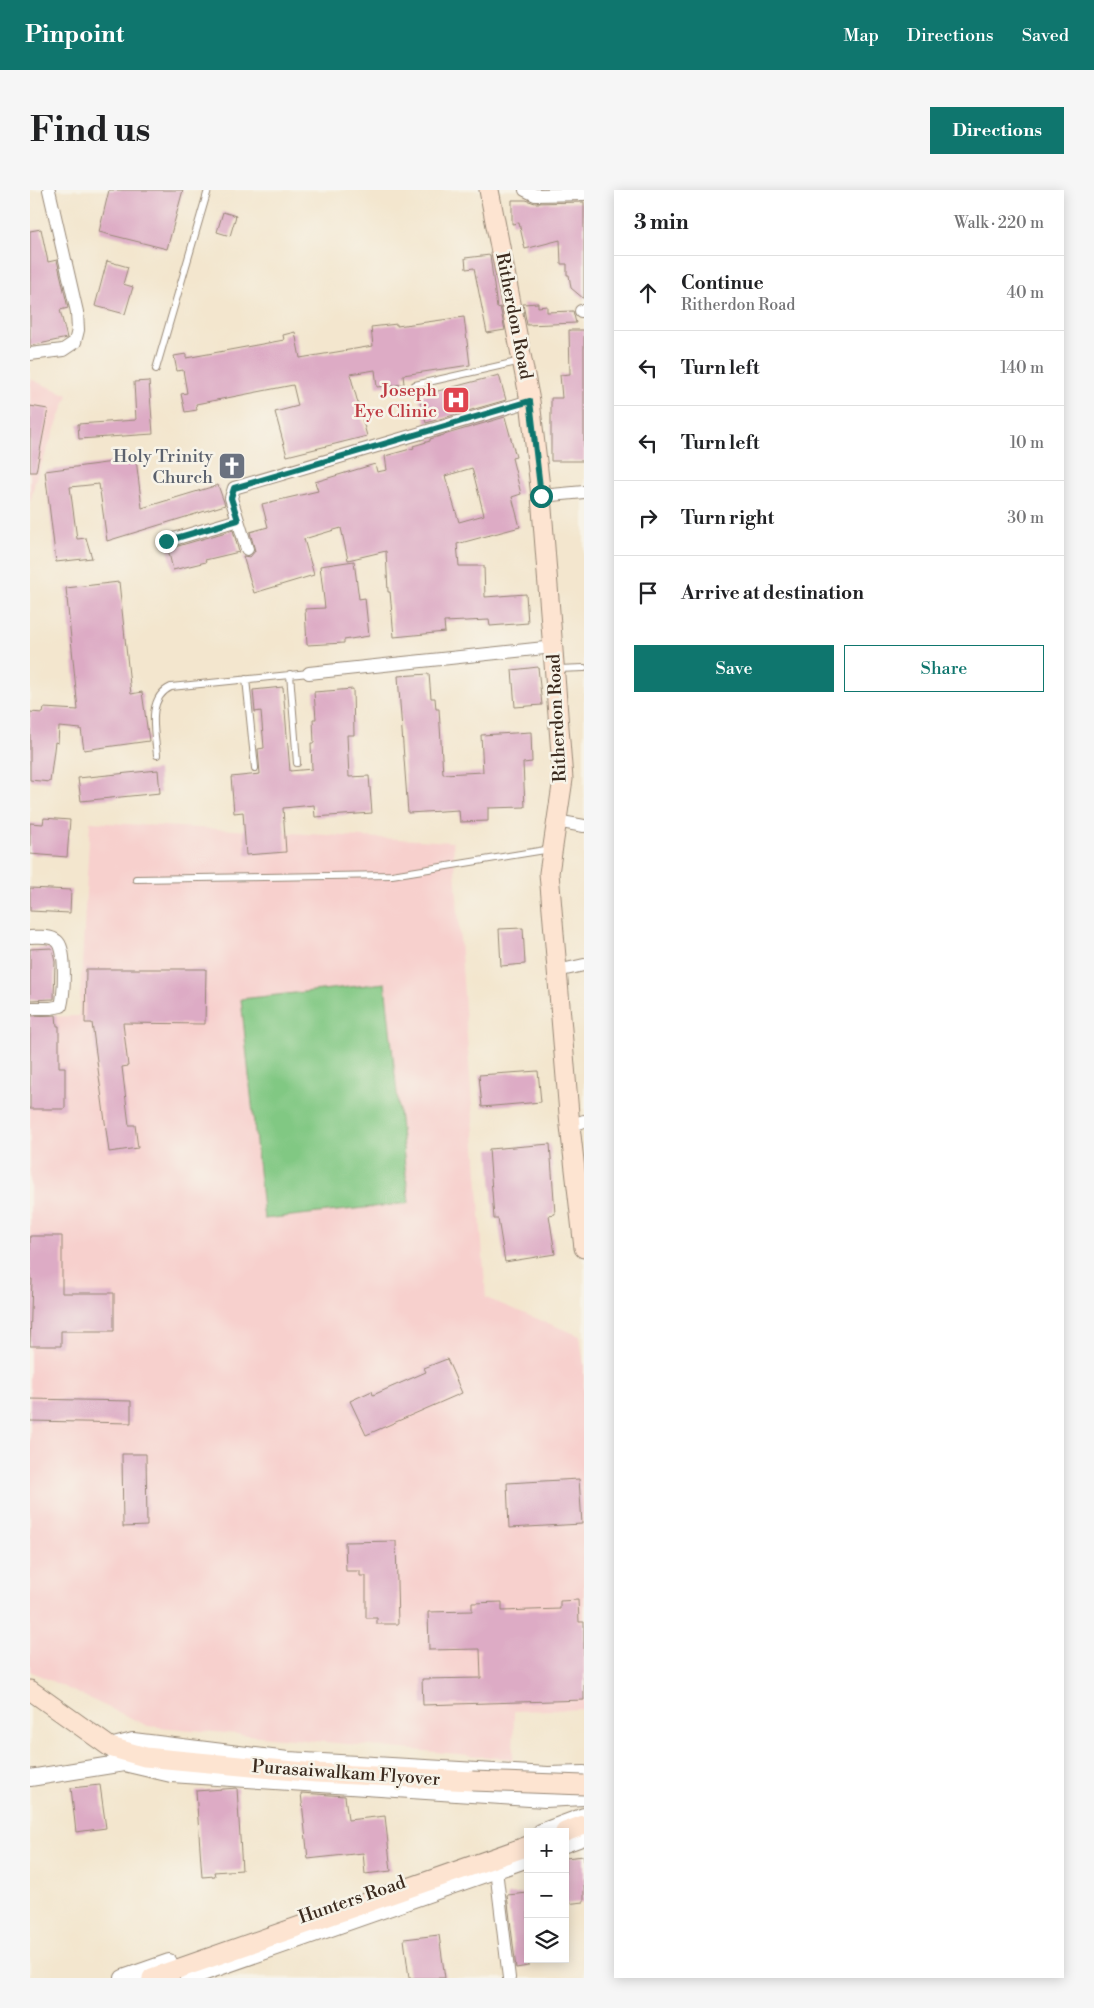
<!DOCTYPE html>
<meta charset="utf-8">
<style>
body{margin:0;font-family:"Libre Bodoni",serif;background:#f6f6f6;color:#202124}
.controls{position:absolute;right:15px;bottom:15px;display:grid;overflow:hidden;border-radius:0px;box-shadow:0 2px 12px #0003}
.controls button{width:45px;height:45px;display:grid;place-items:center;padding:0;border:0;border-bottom:1px solid #e0e0e0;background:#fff;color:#202124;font:25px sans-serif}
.stop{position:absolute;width:15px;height:15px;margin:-11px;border:4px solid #0f766e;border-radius:50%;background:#fff}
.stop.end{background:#0f766e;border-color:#fff;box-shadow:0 1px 5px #0008}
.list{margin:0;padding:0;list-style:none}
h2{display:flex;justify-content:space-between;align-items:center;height:65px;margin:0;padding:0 20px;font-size:21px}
h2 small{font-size:16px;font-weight:400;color:#757577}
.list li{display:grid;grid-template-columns:32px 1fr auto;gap:15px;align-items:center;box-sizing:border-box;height:75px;padding:0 20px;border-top:1px solid #e0e0e0}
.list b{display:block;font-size:19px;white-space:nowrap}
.list p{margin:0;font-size:16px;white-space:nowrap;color:#757577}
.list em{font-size:16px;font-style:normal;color:#757577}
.actions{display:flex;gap:10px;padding:15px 20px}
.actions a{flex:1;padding:11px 0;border:1px solid #0f766e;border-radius:0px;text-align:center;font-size:18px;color:#0f766e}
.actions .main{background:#0f766e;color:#fff}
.icon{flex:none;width:28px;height:28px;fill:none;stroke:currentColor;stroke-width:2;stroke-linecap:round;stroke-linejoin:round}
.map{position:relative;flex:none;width:554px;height:1788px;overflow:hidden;border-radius:0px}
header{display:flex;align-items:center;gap:30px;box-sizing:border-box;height:70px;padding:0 25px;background:#0f766e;color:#fff}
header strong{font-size:24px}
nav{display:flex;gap:28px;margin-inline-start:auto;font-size:18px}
.intro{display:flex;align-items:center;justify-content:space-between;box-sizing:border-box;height:120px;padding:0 30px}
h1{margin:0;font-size:35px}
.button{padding:12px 22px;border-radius:0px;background:#0f766e;color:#fff;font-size:18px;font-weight:700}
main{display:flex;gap:30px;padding:0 30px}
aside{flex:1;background:#fff;border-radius:0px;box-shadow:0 2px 12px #0003}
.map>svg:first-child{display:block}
.built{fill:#f7d0cd}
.green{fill:#81c883;stroke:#5e7950}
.building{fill:#ddabc5;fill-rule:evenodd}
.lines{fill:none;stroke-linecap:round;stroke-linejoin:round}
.service-casing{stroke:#978876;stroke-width:8}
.minor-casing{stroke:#978876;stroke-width:14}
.tertiary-casing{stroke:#978876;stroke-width:18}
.secondary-casing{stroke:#978876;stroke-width:21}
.service{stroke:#fff;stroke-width:6}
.minor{stroke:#fff;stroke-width:12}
.tertiary{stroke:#fff;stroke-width:16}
.secondary{stroke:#fde4d1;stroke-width:19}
.secondary-bridge-casing{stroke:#978876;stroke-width:21;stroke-linecap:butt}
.secondary-bridge{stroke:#fde4d1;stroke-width:19}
.route{stroke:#0f766e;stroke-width:6}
.labels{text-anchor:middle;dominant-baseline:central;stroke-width:5;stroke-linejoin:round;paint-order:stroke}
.street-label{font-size:18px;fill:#3b2a1e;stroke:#f7f3e8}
.health-label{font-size:18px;fill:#be3a42;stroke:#f7f3e8;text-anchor:end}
.worship-label{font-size:18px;fill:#5b616d;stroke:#f7f3e8;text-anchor:end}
</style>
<header>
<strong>Pinpoint</strong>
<nav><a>Map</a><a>Directions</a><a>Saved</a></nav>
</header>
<div class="intro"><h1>Find us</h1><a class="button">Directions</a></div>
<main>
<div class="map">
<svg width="554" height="1788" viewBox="0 0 554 1788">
<rect width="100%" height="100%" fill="#f7f3e8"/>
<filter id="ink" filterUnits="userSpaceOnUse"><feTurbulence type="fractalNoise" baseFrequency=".02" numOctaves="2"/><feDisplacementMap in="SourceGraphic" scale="10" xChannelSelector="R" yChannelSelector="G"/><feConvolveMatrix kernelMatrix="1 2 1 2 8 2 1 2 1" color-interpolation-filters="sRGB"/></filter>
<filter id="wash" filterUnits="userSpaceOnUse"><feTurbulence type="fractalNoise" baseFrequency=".0096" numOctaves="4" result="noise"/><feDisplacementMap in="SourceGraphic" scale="20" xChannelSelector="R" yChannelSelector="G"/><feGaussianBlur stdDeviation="1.12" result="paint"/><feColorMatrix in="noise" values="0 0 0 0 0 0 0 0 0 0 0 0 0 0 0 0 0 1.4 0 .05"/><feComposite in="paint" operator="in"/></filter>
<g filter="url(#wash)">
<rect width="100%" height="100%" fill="#f3e6ce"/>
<path class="built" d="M0 189 38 205 5 291 0 314Z
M60 632 423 652 456 1108 550 1146 554 1176V1519L484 1521 483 1569 118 1536 0 1481V827L49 826Z"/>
<path class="green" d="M355 793 379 1013 234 1029 211 809Z"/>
<g id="blocks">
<path class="building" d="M79 0H153L137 59 69 42Z
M482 10H496L505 13 554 12V109L541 98 539 85H537V74H531L530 50 495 59 489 33 482 34Z
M193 22 206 26 200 46 187 42Z
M11 39 18 72 27 70 38 118 30 120 37 148 0 156V41Z
M460 65 467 118 470 117 475 140 457 143 444 78 436 79 435 68Z
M77 71 98 77 93 94 103 97 95 124 65 116Z
M508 113V117L517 116V122L543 121 546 133 497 135 493 114Z
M434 127 440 175 373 185 374 194 347 197 345 180 320 184 337 246 257 266 245 222 268 216 263 195 166 214 167 220 155 222 151 204 157 203 153 180 147 181 144 166 156 164V168L254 150 253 145 265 142 270 168 343 156 341 137 367 134V136Z
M539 140H554V271H521V208H532L530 185 540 184Z
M469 185 476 210 396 233 389 206Z
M119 191 123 244 49 249 48 234 106 230 104 192Z
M0 216 18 219 6 282H0Z
M475 227 486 267 482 268 491 304 482 307 490 337 427 354 429 376H454L455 407 496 404 498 433 460 436 459 430 414 432 415 442 364 447 360 402H358L356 361 318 370 311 338 274 349 284 385 224 403 213 366 220 367 225 361 220 342 238 337 232 314 288 301 285 292 345 274 347 282 357 280 355 266 384 258 383 256 400 251V249ZM442 278 454 325 429 332 415 286Z
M106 269 112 318 188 295 195 315 77 351 69 294 40 297 47 349 56 348 62 368 26 372 15 281Z
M203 340 209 362 175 370 176 372 143 380 138 359Z
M324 371 329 409 335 408 339 446 314 450V453L277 455 275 419 295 418 290 376Z
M89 392 101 504 112 502 119 551 54 560 51 539 29 537 28 553 25 552 20 592 0 590V522L13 523 14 518 48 520 36 398Z
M508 477 512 515 485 517 482 480Z
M399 484 401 508H405L406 519H409L413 584 453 582 451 545 501 542 502 572 493 573 495 617 458 618V631L430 632 429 620 378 623 368 486Z
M253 497 260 581 282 579 281 553H284L283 529H286L284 502 323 499 324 545H317L319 587 339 586 342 623 285 627 284 615 253 618 256 662 216 665 213 622 204 623 201 587 230 584 228 559 234 558 231 521 225 522 223 500Z
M128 580 130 603 51 611 48 588Z
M14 628 40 630 37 667 0 664V633L13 634Z
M0 698 41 700 40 723 0 721Z
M493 738 495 774 471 776 469 739Z
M22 758 25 772 24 809 0 810V759Z
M56 779H176L175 834 93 833 98 876 92 877 99 935H105L108 958 79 962 62 833H55Z
M26 825 27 836H29V877H35V919H0V826Z
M508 881 511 912 452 917 449 885Z
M520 954 525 1024 519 1025 525 1064 475 1072 468 1029H464L459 959Z
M0 1046H32V1103H84V1141H31V1156H0L2 1089H0Z
M417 1169 432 1203 336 1245 320 1211 342 1201 343 1205 396 1182 394 1178Z
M0 1209 101 1211V1233L0 1231Z
M92 1264H116L117 1336 93 1337Z
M549 1289 552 1334 479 1338 477 1293Z
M366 1351 368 1434H347V1428H336V1386H330V1381H316L315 1352Z
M548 1410 549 1432H554V1510L393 1515 392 1489 451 1488 450 1459 399 1460 398 1422 442 1421V1413L472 1412V1421L530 1419V1411Z
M70 1595 76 1638 46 1642 41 1598Z
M207 1598 212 1680 184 1682 185 1686 172 1687 166 1601Z
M271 1603 315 1606 318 1630 355 1626 361 1681 335 1684 333 1663 278 1669Z
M554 1666V1712L535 1714V1668Z
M498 1703V1776L486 1778 477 1705Z
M409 1745 415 1788H379L374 1749Z"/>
</g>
</g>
<g filter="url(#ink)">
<use href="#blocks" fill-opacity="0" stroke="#978876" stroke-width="1"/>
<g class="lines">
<g class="service-casing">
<path id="service" d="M126 179 178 0
M385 195 491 171
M527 479 554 478
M260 484 267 573
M216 489 225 578
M127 565C125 543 116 508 141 497L279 483
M106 689 362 685 521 659"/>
</g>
<g class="minor-casing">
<path id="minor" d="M495 0 505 5 554 4
M551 121H554
M0 164 33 160 45 152 48 140 47 122 19 0
M511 306 554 302
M137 351 208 330
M217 359 201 308 204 298 500 211
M279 483 524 457
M526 631 554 636
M0 747C8 747 20 745 27 751 37 758 34 804 31 816L21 818H0
M527 781 554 775
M540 936 554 931
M466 1680 479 1788"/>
</g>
<g class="tertiary-casing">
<path id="tertiary" d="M554 1584 518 1585 258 1570 103 1551 80 1557 94 1573 141 1584 515 1609 554 1607
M0 1588 94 1573
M511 1642 554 1626
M535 1654 554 1647
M93 1788 139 1772
M158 1788 498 1669"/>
</g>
<g class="secondary-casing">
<path id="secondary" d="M459 0 500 211 511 306 533 589 519 683 540 936 554 1058
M0 1500 80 1557 115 1567 286 1583 442 1591
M535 1642 554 1635
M122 1788 498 1656"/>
</g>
<use href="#service" class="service"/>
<use href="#minor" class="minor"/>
<use href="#tertiary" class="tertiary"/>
<use href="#secondary" class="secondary"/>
<g class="secondary-bridge-casing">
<path id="secondary-bridge" d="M442 1591 554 1595"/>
</g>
<use href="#secondary-bridge" class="secondary-bridge"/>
</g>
</g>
<g class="lines" filter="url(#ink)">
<path class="route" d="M136 351 208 330 201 308 204 298 500 211 511 306"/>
</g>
<defs>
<g id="hospital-square" transform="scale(1.4375)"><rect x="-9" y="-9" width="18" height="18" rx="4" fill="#e0444e" stroke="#f7f3e8"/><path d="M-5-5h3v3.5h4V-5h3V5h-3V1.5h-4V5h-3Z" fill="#fff"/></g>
<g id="church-square" transform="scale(1.4375)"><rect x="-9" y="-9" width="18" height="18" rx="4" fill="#6b7280" stroke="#f7f3e8"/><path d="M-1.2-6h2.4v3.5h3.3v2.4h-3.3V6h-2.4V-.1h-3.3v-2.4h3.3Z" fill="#fff"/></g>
</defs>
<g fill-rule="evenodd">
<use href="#hospital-square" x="426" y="210"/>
<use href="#church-square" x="202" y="276"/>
</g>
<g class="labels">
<g class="street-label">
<text transform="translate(484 126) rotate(79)">Ritherdon Road</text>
<text transform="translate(527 528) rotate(-93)">Ritherdon Road</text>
<text transform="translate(316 1583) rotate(4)">Purasaiwalkam Flyover</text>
<text transform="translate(322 1710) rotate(-19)">Hunters Road</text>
</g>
<g class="health-label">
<text x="407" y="200">Joseph<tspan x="407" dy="21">Eye Clinic</tspan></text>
</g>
<g class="worship-label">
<text x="183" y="266">Holy Trinity<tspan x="183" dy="21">Church</tspan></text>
</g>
</g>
</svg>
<div class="controls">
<button>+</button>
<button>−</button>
<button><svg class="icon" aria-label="layers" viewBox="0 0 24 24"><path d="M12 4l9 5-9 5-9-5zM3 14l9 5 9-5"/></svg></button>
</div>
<div class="stop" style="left:511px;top:306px"></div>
<div class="stop end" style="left:136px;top:351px"></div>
</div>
<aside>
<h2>3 min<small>Walk · 220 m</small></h2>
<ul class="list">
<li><svg class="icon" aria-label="ahead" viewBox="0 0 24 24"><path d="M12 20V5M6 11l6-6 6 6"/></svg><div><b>Continue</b><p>Ritherdon Road</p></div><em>40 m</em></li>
<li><svg class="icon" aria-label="left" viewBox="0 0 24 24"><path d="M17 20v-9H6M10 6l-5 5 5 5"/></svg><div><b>Turn left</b></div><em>140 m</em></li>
<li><svg class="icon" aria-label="left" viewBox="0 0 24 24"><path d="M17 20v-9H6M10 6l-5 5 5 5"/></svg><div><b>Turn left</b></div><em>10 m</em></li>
<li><svg class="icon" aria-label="right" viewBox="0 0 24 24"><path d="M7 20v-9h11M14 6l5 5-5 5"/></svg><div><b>Turn right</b></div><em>30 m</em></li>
<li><svg class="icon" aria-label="arrive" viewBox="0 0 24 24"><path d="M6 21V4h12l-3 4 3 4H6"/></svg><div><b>Arrive at destination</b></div></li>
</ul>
<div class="actions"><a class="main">Save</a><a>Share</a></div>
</aside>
</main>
